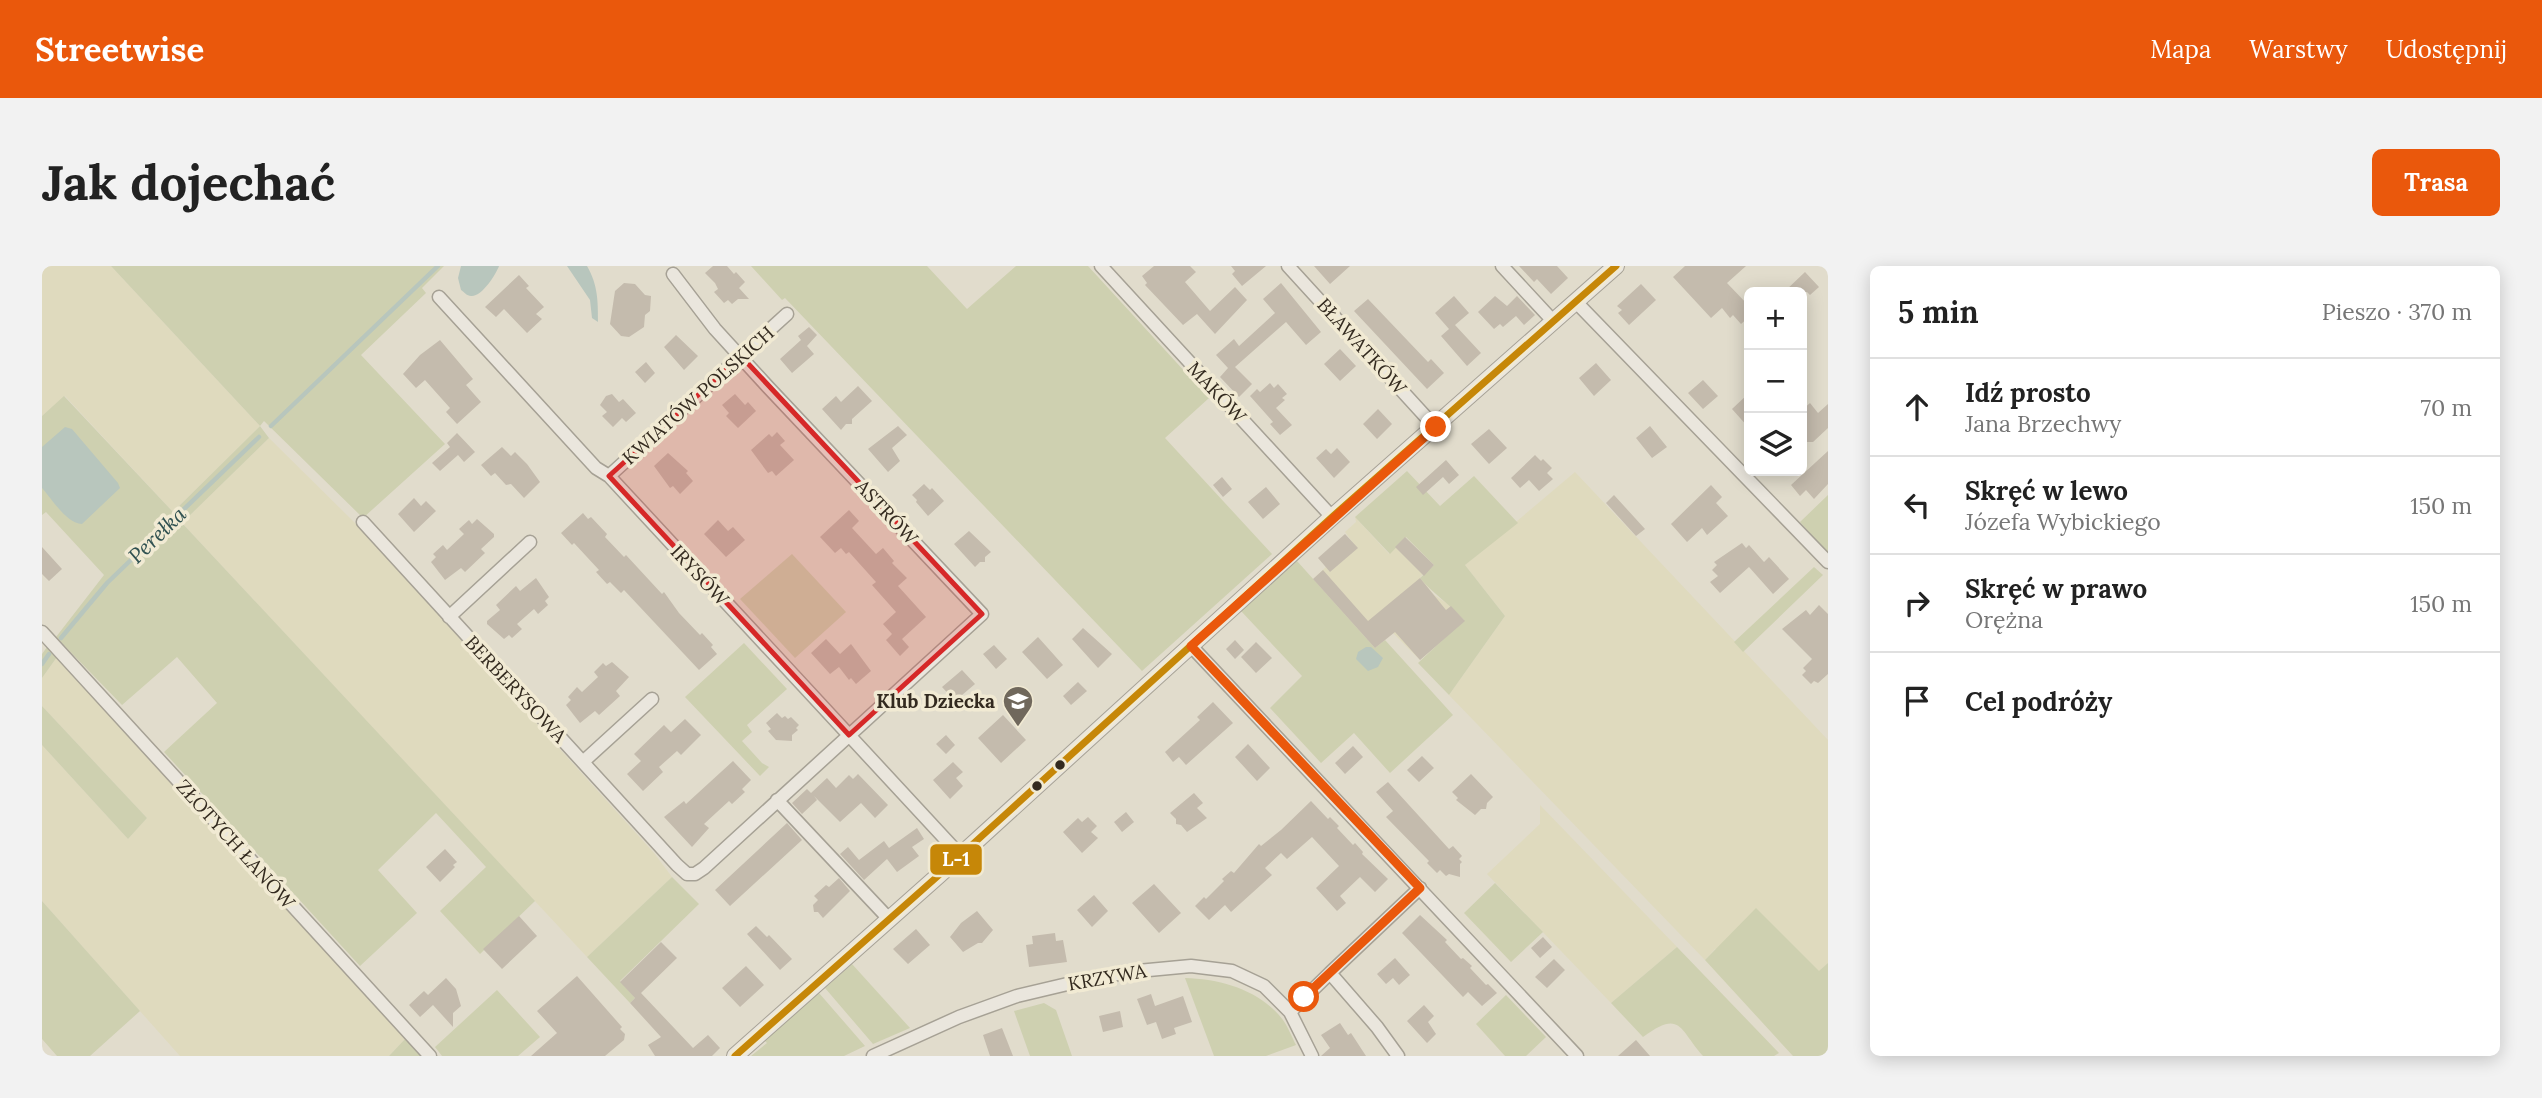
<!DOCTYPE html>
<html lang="pl">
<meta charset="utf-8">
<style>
body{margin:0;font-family:Lora,serif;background:#f2f2f2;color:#222}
.controls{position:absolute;right:21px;top:21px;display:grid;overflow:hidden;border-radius:10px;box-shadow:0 4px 18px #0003}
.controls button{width:63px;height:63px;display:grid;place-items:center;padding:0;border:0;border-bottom:2px solid #e0e0e0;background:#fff;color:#222;font:35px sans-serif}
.stop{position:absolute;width:21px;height:21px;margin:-16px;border:5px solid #ea580c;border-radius:50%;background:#fff}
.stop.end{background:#ea580c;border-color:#fff;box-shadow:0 2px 7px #0008}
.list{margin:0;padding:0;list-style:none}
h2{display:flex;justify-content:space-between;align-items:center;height:91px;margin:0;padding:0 28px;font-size:30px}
h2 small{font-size:23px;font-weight:400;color:#767676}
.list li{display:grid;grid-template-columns:46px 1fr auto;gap:21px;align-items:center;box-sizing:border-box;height:98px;padding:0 28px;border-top:2px solid #e0e0e0}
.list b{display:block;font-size:26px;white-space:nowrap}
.list p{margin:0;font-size:23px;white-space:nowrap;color:#767676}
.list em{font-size:23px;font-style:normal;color:#767676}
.icon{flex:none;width:38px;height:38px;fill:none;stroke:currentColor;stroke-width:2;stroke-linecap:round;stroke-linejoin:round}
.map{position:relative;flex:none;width:1786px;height:790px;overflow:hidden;border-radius:10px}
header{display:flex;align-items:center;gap:42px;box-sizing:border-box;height:98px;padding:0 35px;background:#ea580c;color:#fff}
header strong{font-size:33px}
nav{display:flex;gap:38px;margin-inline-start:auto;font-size:24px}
.intro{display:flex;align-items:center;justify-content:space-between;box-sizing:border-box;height:168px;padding:0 42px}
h1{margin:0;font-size:49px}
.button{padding:18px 32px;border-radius:10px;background:#ea580c;color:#fff;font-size:24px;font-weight:700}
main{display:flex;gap:42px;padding:0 42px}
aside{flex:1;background:#fff;border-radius:10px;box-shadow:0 4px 18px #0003}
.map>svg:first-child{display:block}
.farmland{fill:#dfdabe}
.green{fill:#ced0b0}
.water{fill:#b8c6bd}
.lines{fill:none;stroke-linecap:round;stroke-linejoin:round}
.stream{stroke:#b8c6bd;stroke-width:4.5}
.building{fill:#c4bbad}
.minor-casing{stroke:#a6a195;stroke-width:15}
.tertiary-casing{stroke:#a6a195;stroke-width:18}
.minor{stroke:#eae6dd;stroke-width:12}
.tertiary{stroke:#eae6dd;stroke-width:16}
.bus-1-casing{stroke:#f1ead3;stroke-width:12}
.bus-1{stroke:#c68708;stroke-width:7}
.route{stroke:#ea580c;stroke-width:9}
.marked{fill:#d62828;fill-opacity:0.2;stroke:#d62828;stroke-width:5;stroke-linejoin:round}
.bus-dot{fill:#332a1f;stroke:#f1ead3;stroke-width:2.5}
.labels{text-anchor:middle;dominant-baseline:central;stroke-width:7;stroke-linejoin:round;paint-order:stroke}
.street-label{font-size:19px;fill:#332a1f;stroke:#f1ead3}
.poi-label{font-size:19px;font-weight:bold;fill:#332a1f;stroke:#f1ead3;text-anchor:end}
.water-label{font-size:21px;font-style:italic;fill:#305151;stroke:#f1ead3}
.line-badge{stroke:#f1ead3;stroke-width:2.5}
.badge-label{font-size:19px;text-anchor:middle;font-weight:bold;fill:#fff}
</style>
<header>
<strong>Streetwise</strong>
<nav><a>Mapa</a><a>Warstwy</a><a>Udostępnij</a></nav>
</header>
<div class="intro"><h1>Jak dojechać</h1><a class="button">Trasa</a></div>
<main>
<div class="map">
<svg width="1786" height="790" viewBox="0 0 1786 790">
<rect width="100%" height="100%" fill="#e1dccc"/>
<path class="farmland" d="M0 0H69L218 160 131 246 23 130 0 150Z
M227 172 313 257 612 587 630 611 545 691 140 257Z
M1533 206 1786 474V697L1777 706 1673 683 1663 694 1407 429 1463 350 1423 299Z
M1313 251 1347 288 1363 271 1392 299 1378 311 1392 329 1409 340 1423 355 1378 394 1351 367 1333 382 1271 313 1284 301 1288 306 1315 282 1303 266 1314 256Z
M15 391 364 772 347 790H138L0 635V479L86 573 105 552 0 440V412Z
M1498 539 1635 681 1569 737 1445 608 1498 558Z"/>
<path class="green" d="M69 0H402L380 22 384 27 319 89 403 178 321 252 222 155 218 160 227 172 140 257 493 635 438 688 398 645 444 601 394 547 336 604 375 647 318 700 122 486 175 437 135 391 80 439 14 371 62 309 4 246 0 249V150L22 130 131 246 218 160Z
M709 0H885L925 43 974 0H1046L1167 132 1123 172 1230 288 1100 405 743 32 740 34Z
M1365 205 1398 240 1432 210 1476 257 1423 299 1463 350 1407 429 1376 397 1422 354C1408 338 1391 328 1378 312L1392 299 1364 271 1348 288 1313 251Z
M1786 229V287L1758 256Z
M750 288 804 346 753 392 698 333Z
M1255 295 1333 382 1343 374 1411 449 1348 507 1312 467 1279 497 1228 442 1260 410 1199 345Z
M1772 301 1781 309 1701 386 1692 376Z
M702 377 745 423 705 459 710 466 700 475 720 497 727 501 718 510 643 431Z
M5 381 15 391 0 412V388Z
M0 440 105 552 86 573 0 479Z
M630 611 657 638 578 715 593 732 588 737 545 691Z
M1453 617 1501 666 1469 696 1422 647Z
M0 635 98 745 48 790H15L0 773Z
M1714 642 1777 705 1786 697V790H1751L1663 694Z
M1635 681 1737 787 1732 790H1661C1637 763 1639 743 1601 771L1569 737Z
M810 698 868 762 831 778 783 722Z
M1143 712C1179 713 1218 724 1241 754 1246 761 1250 771 1254 779L1224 790H1172Z
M455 724 498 771 476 790H400L393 781Z
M777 727 823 780 802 790H709L725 777 722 774Z
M1464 729 1504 771 1484 790H1463L1434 758Z
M1002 737 1014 744 1030 790H988L972 745Z
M364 772 380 790H347Z"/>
<path class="water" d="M419 0H457C454 8 440 31 429 30 425 30 422 26 419 24L416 12Z
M525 0H545C556 19 556 35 556 56L550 52 548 34Z
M23 161 30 163 76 217 78 222 40 258C24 257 10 233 0 222V181Z
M1324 381H1329L1341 392 1336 401 1326 405 1314 393 1316 386Z"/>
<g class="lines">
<path class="stream" d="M229 160 396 0
M19 372 65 317 217 171
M0 398 7 388"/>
</g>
<path class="building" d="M671 0H685L692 8 694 6 703 16 697 22 707 33H696L690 38 686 34 682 37 672 26 676 23 673 17 663 7Z
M1112 0H1148L1154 6 1143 16 1168 45 1193 21 1205 34 1173 68 1155 48 1141 59 1103 19 1105 17 1100 10Z
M1189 0H1224L1200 20 1190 8 1193 5Z
M1272 0H1308L1288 18Z
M1477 0H1515L1526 12 1509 28 1495 13 1492 16Z
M1643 0H1704L1685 17 1707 40V51L1699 58 1691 49 1688 52 1680 42 1669 52 1631 11Z
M1763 6 1777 21 1768 29 1765 26H1742Z
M477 9 487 20 484 22 502 41 494 48 500 53 485 67 462 43 454 51 443 41Z
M582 17 593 18 603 29 609 30 608 45 603 49 602 61 587 71 579 70 568 58 573 25Z
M1239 17 1279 66 1264 79 1244 56 1193 101 1210 118 1197 131 1178 111 1186 102 1174 89 1192 73 1197 80 1233 47 1221 33Z
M1599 18 1614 34 1587 59 1576 47 1580 44 1575 40Z
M1412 30 1427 47 1413 59 1439 87 1425 100 1399 70 1407 63 1393 47Z
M1453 30 1465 40 1475 30 1493 49 1482 59 1474 50 1461 61 1458 58 1452 63 1436 46Z
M1326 33 1386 96 1389 93 1402 107 1385 123 1312 45Z
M767 61 775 69 765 80 772 88 750 107 738 93 759 74 756 70Z
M634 69 656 90 642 104 622 81Z
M398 74 431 113 424 119 439 136 415 158 404 146 408 142 383 114 374 122 361 108 378 89Z
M1298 83 1314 100 1298 115 1282 98Z
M604 96 613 107 603 117 593 106Z
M1554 97 1569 114 1552 130 1537 112Z
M1661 114 1676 130 1661 143 1646 127Z
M1228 117 1232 122 1236 118 1245 128 1240 132 1243 134 1234 142 1250 159 1238 169 1228 158 1231 156 1208 130 1215 123 1218 126Z
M816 120 830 135 810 153V158H804L799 164 780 143 794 130 799 136Z
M1707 127V162L1690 143Z
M570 128 577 136 581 133 594 147 584 156 580 152 571 161 560 150 565 146 558 139 564 130Z
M693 128 703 139 706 136 714 145 696 162 684 150 687 147 680 139Z
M1768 137 1776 147 1786 138V162L1771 176H1765L1760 171 1762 165 1760 163V144Z
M1336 143 1350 158 1335 173 1321 158Z
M856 160 865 169 850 182 858 195 846 206 826 183Z
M1608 160 1625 181 1610 192 1594 172Z
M1447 163 1465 182 1447 198 1429 178Z
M735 166 743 175 738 179 752 194 734 210 730 205 726 207 709 184 727 168 730 171Z
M415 167 433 186 422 196 416 189 398 205 390 197 408 181 405 177Z
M460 181 469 190 473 186 485 198 498 216 482 232 469 218 464 219 453 207 449 210 439 199Z
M1295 182 1308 196 1292 212 1274 192 1284 183 1289 188Z
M1786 185V218L1772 233 1764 224 1758 230 1749 219Z
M626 187 646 205 644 207 651 215 638 228 631 220 628 222 612 200Z
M1493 189 1499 195 1501 193 1510 202 1505 207 1511 213 1497 225 1487 214 1478 222 1469 212Z
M1404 194 1417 209 1407 218 1401 211 1381 229 1374 221Z
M1180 211 1190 223 1181 231 1171 219Z
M882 218 888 224 890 222 902 235 886 250 874 236 875 234 870 229Z
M1669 219 1680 231 1674 237 1686 250 1665 269 1660 262 1645 276 1629 258Z
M1224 221 1238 238 1221 253 1206 236Z
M1572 229 1603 263 1594 270 1564 237Z
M372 232 379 240 384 235 394 245 372 266 356 248Z
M807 244 817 255 810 262 834 288 841 282 852 295 850 297 865 312 856 320 884 351 860 373 867 381 858 390 844 374 850 368 841 358 854 346 830 319 834 316 807 286 804 288 799 282 793 287 778 271Z
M541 247 546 253 549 251 565 268 563 271 582 291 584 289 620 328 622 326 637 347 658 369 660 367 671 379 669 381 675 388 657 404 582 324 579 327 568 316 565 318 554 306 557 304 532 277 530 279 519 267Z
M435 253 452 268V271L439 283 443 287 423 306 419 302 403 314 389 296 394 291 391 288 401 279 405 284 422 268 417 263 427 254 430 258Z
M676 254 686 265 691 261 703 274 684 291 662 268Z
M927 265 949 286 943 291V296H938L933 301 912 278Z
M1303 268 1316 282 1288 306 1276 292Z
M1363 271 1392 299 1382 310 1353 281Z
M1700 277 1704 282 1707 279 1722 296 1727 291 1747 313 1731 328 1707 301 1678 327 1668 316 1676 310 1670 304 1675 299 1672 296Z
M0 281 20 303 7 315 0 308Z
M1281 304 1326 355 1378 312 1404 344 1409 340 1423 355 1378 394 1353 366 1333 382 1271 313Z
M494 312 507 331 503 335 506 339 496 348 492 343 475 358 480 363 470 372 467 369 462 373 445 358V355L458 344 454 339 474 320 478 325Z
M1777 339 1786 348V408L1776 417 1772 415 1769 418 1760 409 1764 405 1761 402 1770 393 1740 363 1764 344 1768 349Z
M1041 362 1070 388 1056 402 1030 373Z
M996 371 1021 399 1005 413 980 386Z
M784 373 798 388 809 378 829 405 814 418 809 412 807 414 797 401 788 408 769 387Z
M1193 374 1202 384 1193 393 1184 383Z
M1214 376 1230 392 1214 407 1199 391Z
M952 379 965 393 954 403 941 388Z
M570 396 587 411 574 425 578 430 557 449 553 445 538 457 524 439 529 434 526 431 535 421 540 426 556 411 552 406 561 397 564 400Z
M920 404 933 418 913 435 900 421Z
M1036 416 1045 425 1029 439 1021 430Z
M1171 436 1191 457 1144 499 1137 491 1131 496 1123 486 1158 454 1155 451Z
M735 447 740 452 743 450 746 453 749 451 757 459 754 462 756 464 750 469V475L734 474 726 465 729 463 724 457Z
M961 449 984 474 959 497 936 472Z
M643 453 659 469 639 489 635 485 617 501 621 506 601 525 585 508 599 495 592 488 622 459 629 466Z
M904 469 913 479 904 488 894 478Z
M1206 478 1228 502 1215 515 1193 491Z
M1311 480 1321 491 1303 508 1293 497Z
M1380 490 1392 502 1377 516 1365 504Z
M691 495 709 514 700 523 703 526 690 538 687 535 662 558 667 562 650 581 622 551 642 535 644 538Z
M911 496 921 506 914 512 921 520 908 533 891 514Z
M816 508 846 539 833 552 819 537 798 556 772 530 775 534 760 548 750 537 765 523 769 527 785 512 794 522 807 509 811 513Z
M1429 508 1451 531 1445 537 1444 543H1439L1433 549 1414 534 1416 532 1410 526Z
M1346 516 1407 583 1411 580 1420 590 1417 593 1420 596 1418 598V611L1407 608 1404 610 1398 604 1395 607 1385 597 1387 595 1344 551 1351 545 1334 526Z
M1152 527 1161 537 1155 542 1165 552 1145 566 1139 559 1134 558V553L1128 547Z
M1269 535 1286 553 1288 551 1297 560 1295 562 1311 579 1313 577 1321 586 1320 588 1346 613 1333 626 1318 611 1298 630 1304 637 1295 645 1274 622 1297 600 1270 571 1245 593 1239 587 1223 602 1230 609 1189 646 1183 639 1167 654 1153 640 1162 631 1164 633 1182 615 1180 613 1189 605 1192 607 1217 578 1219 580 1239 564Z
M1084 546 1092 556 1080 566 1072 556Z
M1046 551 1055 560 1049 566 1056 572 1040 587 1021 566 1036 552 1040 556Z
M745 557 760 574 688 640 673 624Z
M875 562 882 573 870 581 877 590 855 606 845 593 822 614 798 588 806 581 817 594 842 575 847 582Z
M403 583 415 596 411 599 413 601 398 616 384 601Z
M797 612 808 625 781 652 776 646H772L771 639 776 634 772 630 784 619 787 621Z
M1112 618 1139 647 1117 667 1090 637Z
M1052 629 1066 645 1050 661 1035 644Z
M935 645 951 664 940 677H936L921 686 908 671 919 657Z
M1378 649 1405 674 1403 676 1419 693 1421 692 1430 700 1428 702 1444 719 1446 718 1455 727 1440 740 1426 726 1421 731 1360 667Z
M477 650 495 670 460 703 441 683Z
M714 660 725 671 727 669 750 693 738 704 705 668Z
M874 663 888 679 866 698 851 683Z
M1013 667 1014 675 1021 674 1025 696 987 701 984 679 991 678 990 670Z
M1501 671 1510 681 1498 692 1489 682Z
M619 676 635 692 599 727 651 782 666 769 678 782 670 790H613L606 779 619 771 588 737 593 732 578 716Z
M1353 692 1368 709 1357 719 1351 712 1344 718 1335 708Z
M1512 693 1523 704 1505 722 1493 711Z
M704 700 722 719 698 741 680 722Z
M535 710 580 761 578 763 583 768 582 774 563 790H489L515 767 495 745Z
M404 712 414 723 419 740 411 747V761L391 739 378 751 367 739 382 725 386 729Z
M1109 728 1113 740 1141 730 1150 756 1132 762 1134 768 1120 773 1114 756 1105 759 1095 733Z
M1382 739 1392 750 1386 756 1394 768 1385 777 1365 755Z
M1078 745 1081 761 1061 766 1057 750Z
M1298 757 1306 769 1309 767 1324 790H1279L1288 782 1279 769Z
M960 762 971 790H948L941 769Z
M1594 774 1608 790H1576Z"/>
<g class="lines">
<g class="minor-casing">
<path id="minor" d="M1059 0 1290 251
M1246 0 1393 161
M1460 0 1512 56
M397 31 554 202 567 210 918 589
M1534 36 1786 296
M567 210 745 48
M321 256 635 599 645 608H653L662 602 940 348 726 121 673 63 631 8
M407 351 488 276
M0 366 388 790
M1149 380 1535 790
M542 495 610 433
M735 534 847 653
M1248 746 1288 707
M831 790 917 751 975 730 1055 711 1096 705 1149 700 1190 705 1222 720 1248 746 1270 790
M1356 790 1335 761 1288 707 1378 622"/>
</g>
<g class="tertiary-casing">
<path id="tertiary" d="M693 790 897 609 1290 251 1574 0"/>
</g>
<use href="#minor" class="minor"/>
<use href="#tertiary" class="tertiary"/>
<g class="bus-1-casing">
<path id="bus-1" d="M693 790 897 609 1290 251 1574 0"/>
</g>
<use href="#bus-1" class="bus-1"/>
</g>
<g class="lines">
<path class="route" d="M1262 731 1378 622 1149 380 1394 161"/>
</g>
<path class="marked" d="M699 90 940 348 807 469 567 210Z"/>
<defs>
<g id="school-pin" transform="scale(1.575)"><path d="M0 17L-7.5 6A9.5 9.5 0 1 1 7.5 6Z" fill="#70685c" stroke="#f1ead3"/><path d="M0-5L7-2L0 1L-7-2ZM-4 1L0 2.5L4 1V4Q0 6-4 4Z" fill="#fff"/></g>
</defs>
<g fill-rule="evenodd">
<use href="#school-pin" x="976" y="435"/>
</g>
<g class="bus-dot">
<circle cx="1018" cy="499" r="6"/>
<circle cx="995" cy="520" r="6"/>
</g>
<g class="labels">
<g class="street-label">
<text transform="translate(1320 80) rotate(48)">BŁAWATKÓW</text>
<text transform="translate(1175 126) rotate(47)">MAKÓW</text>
<text transform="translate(656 129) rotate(-42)">KWIATÓW POLSKICH</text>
<text transform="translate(845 246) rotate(47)">ASTRÓW</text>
<text transform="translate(658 309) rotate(47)">IRYSÓW</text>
<text transform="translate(474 423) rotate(47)">BERBERYSOWA</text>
<text transform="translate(194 578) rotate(48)">ZŁOTYCH ŁANÓW</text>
<text transform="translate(1065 711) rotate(-10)">KRZYWA</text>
</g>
<g class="poi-label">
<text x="953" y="435">Klub Dziecka</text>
</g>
<g class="water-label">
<text transform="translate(115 269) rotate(-44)">Perełka</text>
</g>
</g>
<rect class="line-badge" x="887" y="577" width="54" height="33" rx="7" fill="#c68708"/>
<g class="badge-label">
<text x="914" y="600">L-1</text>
</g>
</svg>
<div class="controls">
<button>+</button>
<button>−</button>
<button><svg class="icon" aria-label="layers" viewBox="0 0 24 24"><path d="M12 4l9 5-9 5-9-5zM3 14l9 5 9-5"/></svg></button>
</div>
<div class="stop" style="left:1262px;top:731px"></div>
<div class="stop end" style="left:1394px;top:161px"></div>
</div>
<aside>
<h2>5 min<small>Pieszo · 370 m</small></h2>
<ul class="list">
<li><svg class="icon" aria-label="ahead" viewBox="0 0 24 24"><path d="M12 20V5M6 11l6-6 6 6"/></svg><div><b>Idź prosto</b><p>Jana Brzechwy</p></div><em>70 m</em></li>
<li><svg class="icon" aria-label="left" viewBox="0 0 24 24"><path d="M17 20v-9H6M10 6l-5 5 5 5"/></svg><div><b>Skręć w lewo</b><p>Józefa Wybickiego</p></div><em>150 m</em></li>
<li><svg class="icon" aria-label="right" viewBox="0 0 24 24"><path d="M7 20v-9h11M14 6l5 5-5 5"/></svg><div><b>Skręć w prawo</b><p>Orężna</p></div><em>150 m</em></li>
<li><svg class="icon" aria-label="arrive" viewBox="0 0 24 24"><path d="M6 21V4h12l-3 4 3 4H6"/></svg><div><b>Cel podróży</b></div></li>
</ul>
</aside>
</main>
